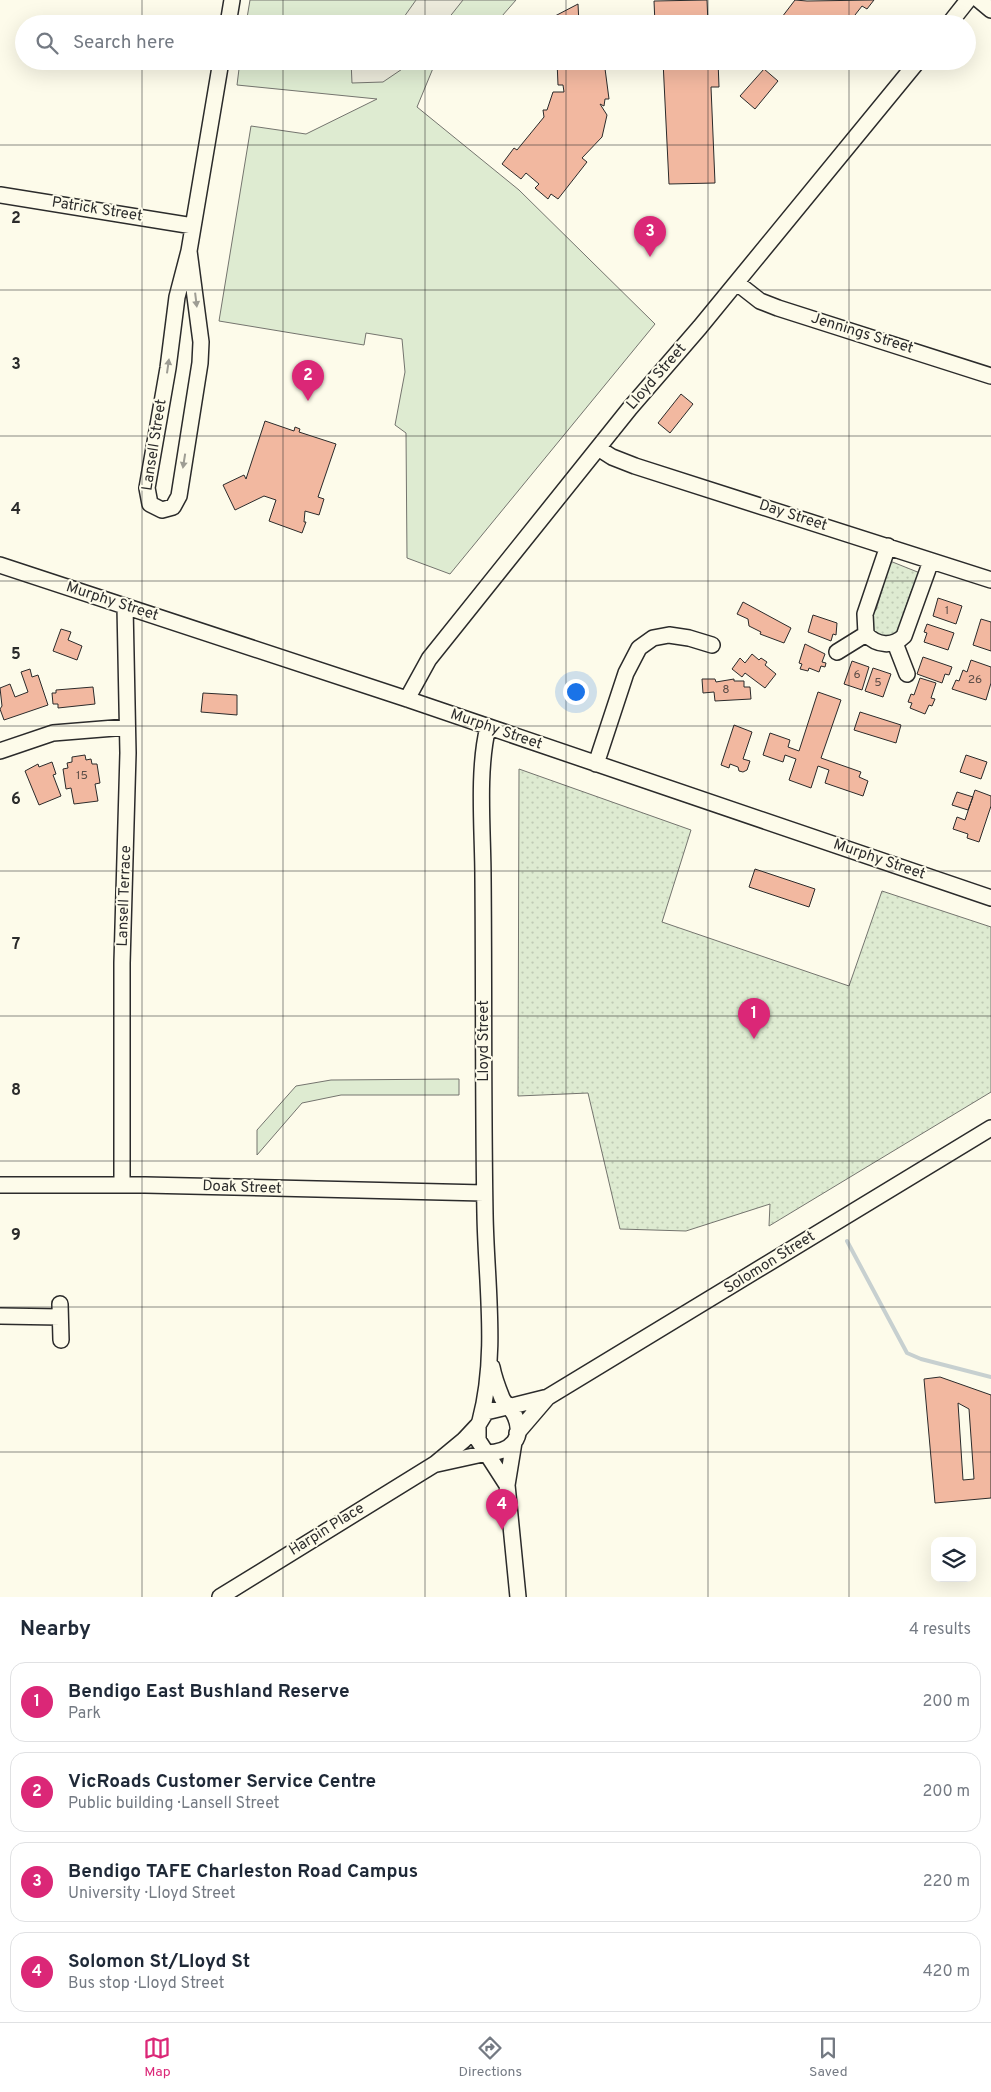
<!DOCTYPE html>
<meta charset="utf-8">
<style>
body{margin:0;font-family:Overpass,sans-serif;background:#f6f6f7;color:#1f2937}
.controls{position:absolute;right:15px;bottom:15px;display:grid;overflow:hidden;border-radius:10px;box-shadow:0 5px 20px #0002}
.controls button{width:45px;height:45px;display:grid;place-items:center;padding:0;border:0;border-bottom:1px solid #e0e1e3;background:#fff;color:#1f2937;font:25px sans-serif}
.you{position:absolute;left:575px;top:691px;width:18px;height:18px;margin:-12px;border:4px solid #fff;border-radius:50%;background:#1a73e8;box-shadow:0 0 0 8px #1a73e833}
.badge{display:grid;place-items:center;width:32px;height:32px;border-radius:50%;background:#db2777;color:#fff;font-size:16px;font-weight:700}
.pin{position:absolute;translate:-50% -41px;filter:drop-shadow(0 1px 2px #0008)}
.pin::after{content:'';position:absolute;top:26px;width:18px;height:15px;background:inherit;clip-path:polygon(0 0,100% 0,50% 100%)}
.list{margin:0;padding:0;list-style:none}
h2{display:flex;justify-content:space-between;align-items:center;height:65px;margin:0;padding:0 20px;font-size:21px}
h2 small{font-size:16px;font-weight:400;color:#747a83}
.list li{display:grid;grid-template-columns:32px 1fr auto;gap:15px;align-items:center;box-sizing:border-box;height:80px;margin:0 10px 10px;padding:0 10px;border:1px solid #e0e1e3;border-radius:15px}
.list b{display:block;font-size:19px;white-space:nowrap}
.list p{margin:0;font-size:16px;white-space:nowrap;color:#747a83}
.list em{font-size:16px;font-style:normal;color:#747a83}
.icon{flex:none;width:28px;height:28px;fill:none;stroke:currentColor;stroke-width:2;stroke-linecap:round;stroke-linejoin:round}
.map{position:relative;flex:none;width:991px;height:1597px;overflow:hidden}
.search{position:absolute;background:#fff;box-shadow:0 5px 20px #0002;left:15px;right:15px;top:15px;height:55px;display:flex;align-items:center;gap:12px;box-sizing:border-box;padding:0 18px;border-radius:28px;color:#747a83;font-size:19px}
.sheet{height:425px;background:#fff}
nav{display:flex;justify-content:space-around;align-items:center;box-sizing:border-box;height:70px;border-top:1px solid #e0e1e3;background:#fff;font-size:14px;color:#747a83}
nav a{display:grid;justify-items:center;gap:2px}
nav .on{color:#db2777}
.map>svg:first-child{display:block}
.grass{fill:#deebd1;stroke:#74746e}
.park{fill:url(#park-dots);stroke:#74746e}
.parking{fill:#eceadb;stroke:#74746e}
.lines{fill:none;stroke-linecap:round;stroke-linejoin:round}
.stream{stroke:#c7d0d0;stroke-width:4}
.building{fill:#f2b8a0;stroke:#2b2b2b;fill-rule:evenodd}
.minor-casing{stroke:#2b2b2b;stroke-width:18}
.minor{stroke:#fdfbea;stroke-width:15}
.oneway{fill:#9e9d94}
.grid{fill:none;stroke:#2b2b2b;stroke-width:1;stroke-opacity:0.55}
.labels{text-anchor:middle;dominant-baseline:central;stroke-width:4;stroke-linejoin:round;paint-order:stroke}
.number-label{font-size:12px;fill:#5d4e48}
.street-label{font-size:15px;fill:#2b2b2b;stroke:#fdfbea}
.grid-label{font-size:16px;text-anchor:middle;font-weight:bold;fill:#2b2b2b;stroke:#fdfbea;stroke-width:4;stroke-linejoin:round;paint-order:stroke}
</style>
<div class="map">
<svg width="991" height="1597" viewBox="0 0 991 1597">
<defs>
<pattern id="park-dots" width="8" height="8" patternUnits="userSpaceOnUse" patternTransform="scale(1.25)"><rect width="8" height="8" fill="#deebd1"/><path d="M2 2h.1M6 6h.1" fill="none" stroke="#bfcab4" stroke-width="1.8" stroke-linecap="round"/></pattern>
</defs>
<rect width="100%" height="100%" fill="#fdfbea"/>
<path class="grass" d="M250 0H516L495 24H246Z
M240 61H436L417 107 519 190 655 324 450 574 407 558 406 433 395 425 405 372 402 339 366 333 364 345 219 321 251 126 306 134 377 99 237 85Z
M459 1079V1095H341L302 1103 257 1155V1130L296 1086 331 1080Z"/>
<path class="park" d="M890 561 920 573V581L912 589 902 618 905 624 903 630 888 639C874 633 868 628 870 612L876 610 883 587V572Z
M519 769 691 830 662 922 849 986 882 891 991 927V1092L769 1226 770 1204 686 1231 620 1229 588 1093 518 1096Z"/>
<path class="parking" d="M416 0H463L444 24H399Z
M351 61H414L383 82 352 83Z"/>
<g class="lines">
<path class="stream" d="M847 1241 907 1353 921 1359 991 1377"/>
</g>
<path class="building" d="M707 0 708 24H655L654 1Z
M795 0 807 1 874 0 867 9 862 6 848 24H781L778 20 781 16 782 17Z
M578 4 579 24H555V16Z
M557 61H604L609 99H605L604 106 600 104 607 115 602 137 582 158 587 162 558 199 551 194 548 199 535 188 539 184 526 173 521 179 502 164 514 148 517 150 544 117 543 110H547L553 92H564L563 85H558Z
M663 61H718L719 87H711L715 183 669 184Z
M764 69 778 81 755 109 740 96Z
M681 394 693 404 670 433 658 423Z
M265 421 294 431 295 427 300 429 299 432 336 444 318 497 324 499 319 515 305 511 304 522H306L302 533 269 521 276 500 264 496 235 510 223 485 244 475 246 479Z
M938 598 962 606 956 624 933 616Z
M743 602 791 628 784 643 760 634 761 632 749 626 748 619 737 614Z
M813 615 837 623 836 635 833 634 831 641 808 632Z
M981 619 991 622V651L973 645Z
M927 624 954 633 948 650 924 642 927 633 924 632Z
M61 629 71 632 68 640 82 646 77 660 53 651Z
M805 644 825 654 822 662 826 663 825 667 821 666 819 672 809 668 808 671 800 669 802 664 799 663Z
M752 654 759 660 761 658 767 662 765 665 776 674 765 688 745 673 742 677 732 669 740 658 745 663Z
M923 657 952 667 949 675 945 674 942 683 917 674Z
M971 660 991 667V683L986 700 952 689 956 680 959 681 963 670 967 672Z
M852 661 869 667 862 690 844 684Z
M873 668 891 674 883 697 865 691Z
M30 669 32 677 38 675 48 705 4 720 0 709 2 706 0 688 10 684 15 697 28 692 21 672Z
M920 678 936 683 931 698 935 699 932 706 929 705 925 714 910 708 912 703 908 702 911 694 914 695Z
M702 679H715L716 682 734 679V681H744V687H750L751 699 715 701 714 692 703 693Z
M93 687 95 704 58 708V704H53L52 693H56V690Z
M818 692 841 700 821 758 861 772 859 777 868 781 863 796 825 783 829 770 818 766 811 788 789 780 796 759 785 755 783 762 763 755 770 733 790 740 788 747 799 751Z
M203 693 237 695V715L201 712Z
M860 712 901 725 896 743 854 730Z
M734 725 752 732 743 759 750 761 747 770 743 772 739 771 738 767 730 764 729 768 721 765Z
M85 755 86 760 91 759 92 764H97L100 783 95 784 98 801 74 804 71 788 66 789 63 769 68 768 67 763 72 762V757Z
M966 755 987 762 981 779 960 772Z
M52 762 56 774 53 775 61 796 39 805 25 771 38 764 39 767Z
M975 790 991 796V806L979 842 967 838 968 834 953 829 957 817 965 820Z
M957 792 973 797 968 810 952 805Z
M755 869 815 889 809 907 749 887Z
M940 1377 991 1395V1498L935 1503 924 1379ZM958 1403 969 1409 974 1479 963 1480Z"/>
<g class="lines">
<g class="minor-casing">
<path id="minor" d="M979 0 991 10
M228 24 232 0
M949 24 968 0
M0 195 193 226
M189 251 201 342 200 363 179 496 173 507 162 510 150 504 147 488 168 368 177 297 189 251 221 61
M737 283 760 301 778 308 991 376
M598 448 612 457 635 466 991 580
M888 546 865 614 866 634C877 646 893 647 904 636L931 561
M0 565 407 699 991 898
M895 643 907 674
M837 652 866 634
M407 699 429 659 630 408 700 327 918 61
M0 751 53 733 127 727
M596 764 626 673 639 648 653 638 669 635 689 638 712 645
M0 1185H145L484 1193
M122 1185V963L128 753 125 606
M60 1304 61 1340
M0 1316 60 1317
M508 1407 548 1397 991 1128
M480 1421C498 1354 486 1282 485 1214 483 1102 484 990 483 878 483 832 477 771 488 727
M517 1433 547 1398
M514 1442 507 1485 518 1597
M487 1453C511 1452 526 1438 514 1414 511 1408 505 1404 502 1398 498 1388 494 1378 492 1367
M437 1464 487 1453
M507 1485 478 1440V1425L486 1412 507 1407
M220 1597 435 1464 464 1440 478 1425"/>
</g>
<use href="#minor" class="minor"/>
</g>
<defs><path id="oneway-solid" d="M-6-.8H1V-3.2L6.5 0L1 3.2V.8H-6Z" transform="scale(1.25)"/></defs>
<g class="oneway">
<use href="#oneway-solid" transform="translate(196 300) rotate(83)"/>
<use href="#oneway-solid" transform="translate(168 366) rotate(-82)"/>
<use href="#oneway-solid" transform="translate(184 461) rotate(99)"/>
</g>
<path class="grid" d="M142 0V24M283 0V24M425 0V24M566 0V24M708 0V24M849 0V24M142 61V1597M283 61V1597M425 61V1597M566 61V1597M708 61V1597M849 61V1597M0 145H991M0 290H991M0 436H991M0 581H991M0 726H991M0 871H991M0 1016H991M0 1161H991M0 1307H991M0 1452H991"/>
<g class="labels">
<g class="number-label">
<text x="947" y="611">1</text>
<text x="857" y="675">6</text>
<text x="975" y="680">26</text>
<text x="878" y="683">5</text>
<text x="726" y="690">8</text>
<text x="82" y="776">15</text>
</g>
<g class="street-label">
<text transform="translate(97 210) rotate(9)">Patrick Street</text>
<text transform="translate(862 334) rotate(17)">Jennings Street</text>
<text transform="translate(657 377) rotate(-49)">Lloyd Street</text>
<text transform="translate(155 445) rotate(-81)">Lansell Street</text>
<text transform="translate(793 516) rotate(18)">Day Street</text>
<text transform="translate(112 602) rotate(18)">Murphy Street</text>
<text transform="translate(496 730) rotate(19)">Murphy Street</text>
<text transform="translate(879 860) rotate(19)">Murphy Street</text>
<text transform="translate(125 896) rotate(-88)">Lansell Terrace</text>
<text transform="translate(484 1041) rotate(-90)">Lloyd Street</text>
<text transform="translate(242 1188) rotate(2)">Doak Street</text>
<text transform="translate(770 1263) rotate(-32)">Solomon Street</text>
<text transform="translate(327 1530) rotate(-32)">Harpin Place</text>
</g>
</g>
<g class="grid-label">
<text x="16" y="223">2</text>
<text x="16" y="369">3</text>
<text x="16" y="514">4</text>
<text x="16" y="659">5</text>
<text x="16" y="804">6</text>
<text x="16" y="949">7</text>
<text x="16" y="1095">8</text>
<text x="16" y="1240">9</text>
</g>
</svg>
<div class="controls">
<button><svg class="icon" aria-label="layers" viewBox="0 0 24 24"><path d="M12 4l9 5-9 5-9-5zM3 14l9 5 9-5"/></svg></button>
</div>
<div class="you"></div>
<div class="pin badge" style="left:754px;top:1039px">1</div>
<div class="pin badge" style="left:308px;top:401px">2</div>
<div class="pin badge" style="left:650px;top:257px">3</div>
<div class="pin badge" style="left:502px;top:1530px">4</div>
<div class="search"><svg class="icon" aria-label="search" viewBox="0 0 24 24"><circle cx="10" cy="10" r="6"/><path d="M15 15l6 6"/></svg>Search here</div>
</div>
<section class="sheet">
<h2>Nearby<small>4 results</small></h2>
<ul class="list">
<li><span class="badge">1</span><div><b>Bendigo East Bushland Reserve</b><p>Park</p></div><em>200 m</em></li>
<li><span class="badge">2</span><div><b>VicRoads Customer Service Centre</b><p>Public building · Lansell Street</p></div><em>200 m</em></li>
<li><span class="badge">3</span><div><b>Bendigo TAFE Charleston Road Campus</b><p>University · Lloyd Street</p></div><em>220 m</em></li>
<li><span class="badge">4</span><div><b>Solomon St/Lloyd St</b><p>Bus stop · Lloyd Street</p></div><em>420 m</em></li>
</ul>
</section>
<nav>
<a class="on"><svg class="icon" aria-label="map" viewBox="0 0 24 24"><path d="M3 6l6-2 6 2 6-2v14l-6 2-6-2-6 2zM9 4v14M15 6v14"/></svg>Map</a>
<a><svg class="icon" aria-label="directions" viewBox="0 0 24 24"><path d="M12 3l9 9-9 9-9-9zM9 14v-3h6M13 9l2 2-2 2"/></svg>Directions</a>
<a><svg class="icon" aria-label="saved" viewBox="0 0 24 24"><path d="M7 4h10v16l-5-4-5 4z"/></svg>Saved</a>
</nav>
